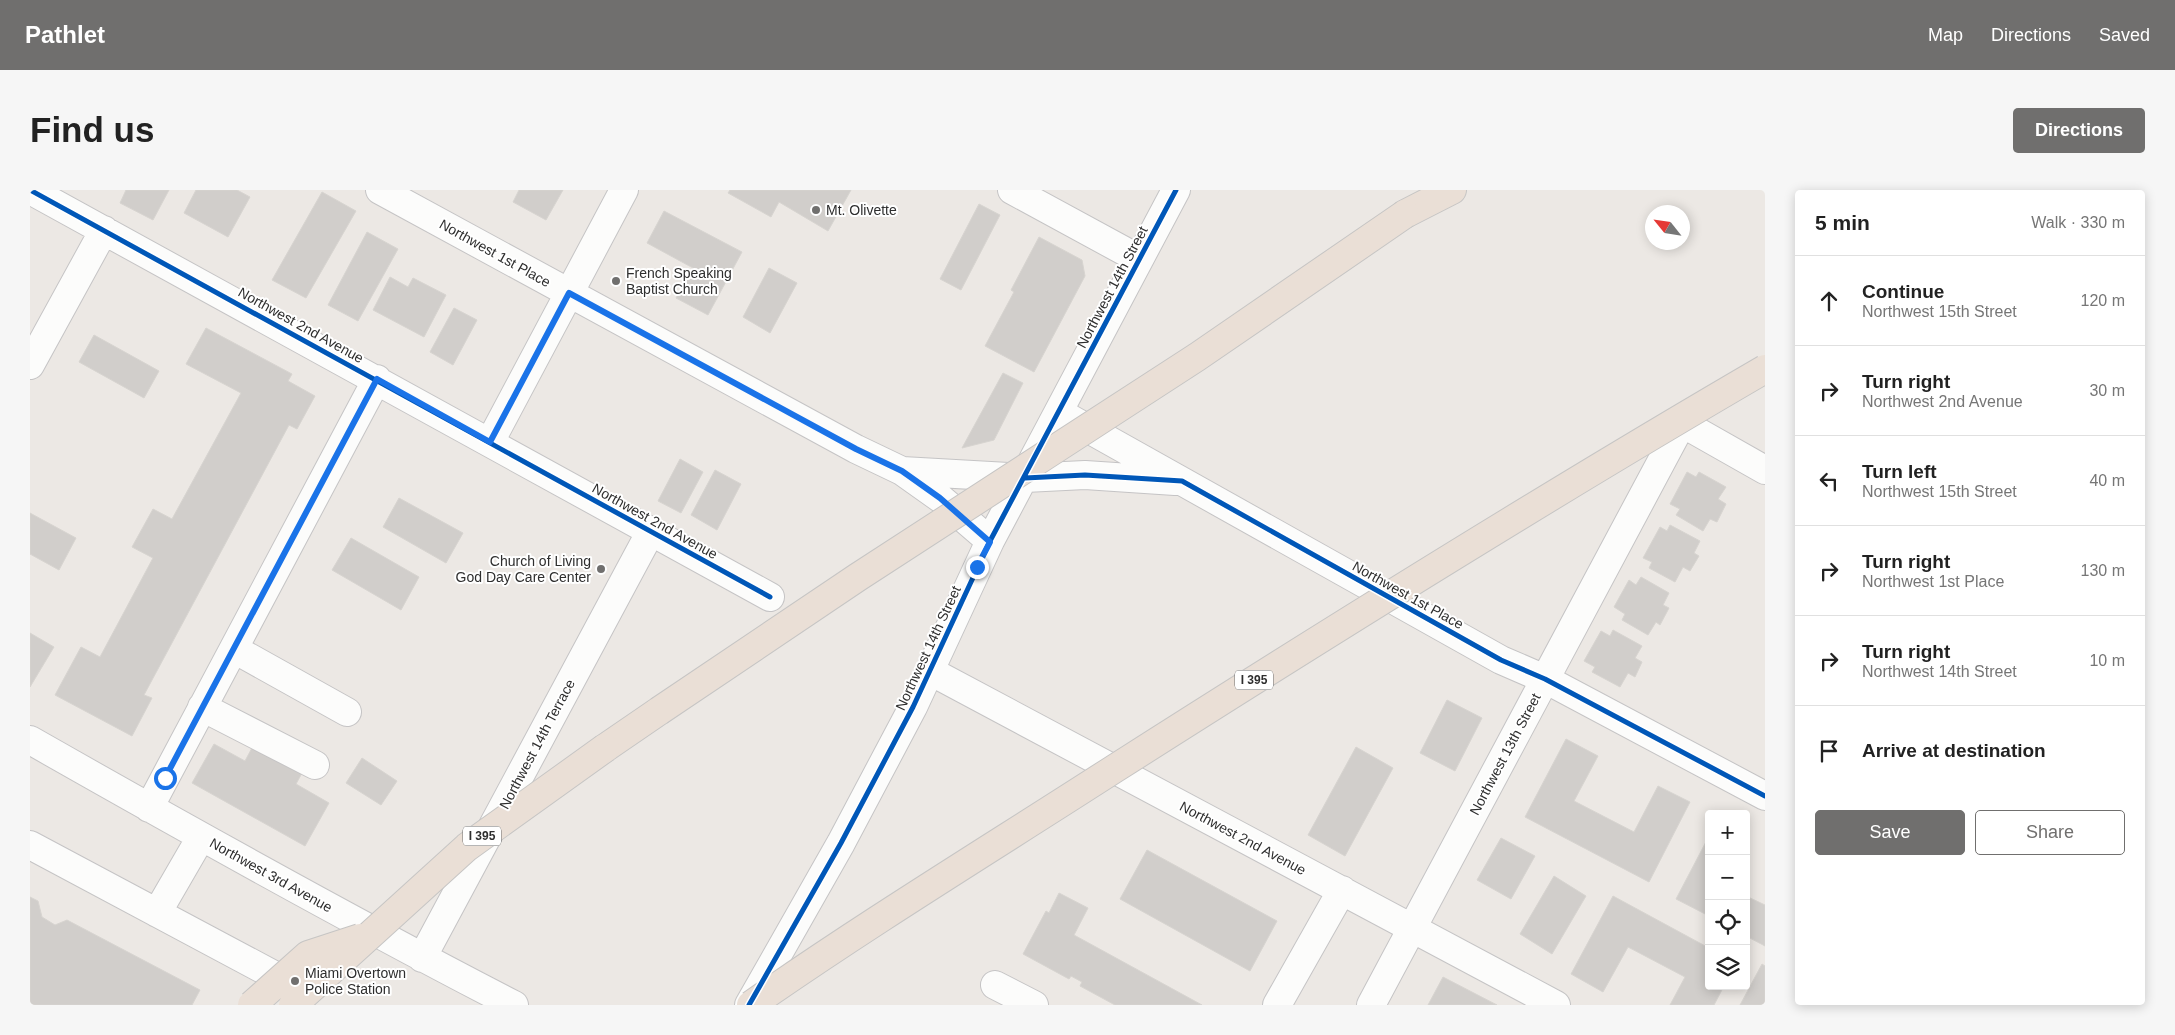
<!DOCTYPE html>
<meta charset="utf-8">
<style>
body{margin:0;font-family:Arial,sans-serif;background:#f6f6f6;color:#222}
.controls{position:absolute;right:15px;bottom:15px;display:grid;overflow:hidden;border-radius:5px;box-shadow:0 2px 12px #0003}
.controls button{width:45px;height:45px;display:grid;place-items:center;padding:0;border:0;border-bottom:1px solid #e0e0e0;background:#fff;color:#222;font:25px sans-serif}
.compass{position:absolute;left:1615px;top:15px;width:45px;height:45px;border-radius:50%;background:#fff;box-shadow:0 2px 12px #0003;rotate:300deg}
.stop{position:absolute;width:15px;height:15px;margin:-11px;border:4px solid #1a73e8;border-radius:50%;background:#fff}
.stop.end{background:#1a73e8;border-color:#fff;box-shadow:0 1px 5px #0008}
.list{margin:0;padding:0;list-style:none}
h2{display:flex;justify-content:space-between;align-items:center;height:65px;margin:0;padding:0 20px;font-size:21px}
h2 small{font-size:16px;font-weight:400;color:#767676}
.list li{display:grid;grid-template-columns:32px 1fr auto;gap:15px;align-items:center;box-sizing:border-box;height:90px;padding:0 20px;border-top:1px solid #e0e0e0}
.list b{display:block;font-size:19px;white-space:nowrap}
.list p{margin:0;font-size:16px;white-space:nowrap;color:#767676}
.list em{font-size:16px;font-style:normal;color:#767676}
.actions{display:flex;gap:10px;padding:15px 20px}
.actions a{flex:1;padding:11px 0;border:1px solid #706f6e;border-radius:5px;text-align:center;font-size:18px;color:#706f6e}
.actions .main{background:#706f6e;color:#fff}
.icon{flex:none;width:28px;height:28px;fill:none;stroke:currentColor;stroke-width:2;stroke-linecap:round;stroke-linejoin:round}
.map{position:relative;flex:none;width:1735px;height:815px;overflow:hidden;border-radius:5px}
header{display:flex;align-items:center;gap:30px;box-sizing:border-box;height:70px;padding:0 25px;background:#706f6e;color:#fff}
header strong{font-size:24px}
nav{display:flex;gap:28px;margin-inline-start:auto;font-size:18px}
.intro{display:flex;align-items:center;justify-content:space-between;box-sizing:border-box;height:120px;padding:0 30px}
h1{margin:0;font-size:35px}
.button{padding:12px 22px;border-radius:5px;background:#706f6e;color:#fff;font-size:18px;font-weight:700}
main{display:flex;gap:30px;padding:0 30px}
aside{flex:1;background:#fff;border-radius:5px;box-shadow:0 2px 12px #0003}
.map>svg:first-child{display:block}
.building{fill:#d1cecb;stroke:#d7d4d0}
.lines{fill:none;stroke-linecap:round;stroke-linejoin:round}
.minor-casing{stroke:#c5c4c5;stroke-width:30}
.highway-casing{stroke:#c6c5c4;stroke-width:30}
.minor{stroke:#fcfcfb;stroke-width:28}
.highway{stroke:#eadfd6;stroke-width:28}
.highway-bridge-casing{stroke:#c6c5c4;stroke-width:30;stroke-linecap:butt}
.highway-bridge{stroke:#eadfd6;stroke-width:28}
.cycleway-casing{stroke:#fff;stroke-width:8}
.cycleway{stroke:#0057b8;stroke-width:5}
.route{stroke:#1a73e8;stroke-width:6}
.poi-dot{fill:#706f6e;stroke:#fff;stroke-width:2}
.labels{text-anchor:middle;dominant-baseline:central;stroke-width:4;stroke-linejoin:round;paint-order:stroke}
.shield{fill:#fff;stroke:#6d6d6d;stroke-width:1}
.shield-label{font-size:12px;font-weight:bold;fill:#2e2e2e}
.poi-label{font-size:14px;fill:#2e2e2e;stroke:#fff;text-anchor:start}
.street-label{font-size:14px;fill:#2e2e2e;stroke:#fff}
</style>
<header>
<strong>Pathlet</strong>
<nav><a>Map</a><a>Directions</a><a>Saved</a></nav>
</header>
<div class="intro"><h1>Find us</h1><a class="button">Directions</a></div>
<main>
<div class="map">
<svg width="1735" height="815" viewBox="0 0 1735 815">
<rect width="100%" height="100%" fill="#ece8e4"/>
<path class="building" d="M96 0H139L123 30 90 13Z
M166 0H207L220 7 198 47 154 23Z
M489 0H533L516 30 483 12Z
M700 0H821L798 41 749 12 741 27 698 3Z
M292 2 326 21 276 108 242 90Z
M949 14 970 25 931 100 910 89Z
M634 21 712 62 678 125 646 108 663 78 617 53Z
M337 42 368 59 328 131 298 115Z
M1009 47 1052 70 1055 86 1004 182 955 156 984 102 981 100Z
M739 78 767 93 740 143 713 127Z
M360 87 378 97 383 88 416 105 394 147 343 120Z
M424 118 447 130 423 175 400 162Z
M176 138 262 184 258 191 285 206 267 239 259 235 114 505 122 508 102 546 25 505 51 457 70 467 123 368 102 357 123 319 142 329 211 203 156 174Z
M64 145 129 181 114 208 49 172Z
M973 183 993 193 964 250 932 258Z
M650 269 673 282 651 323 628 311Z
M685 280 711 294 687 340 661 325Z
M1657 282 1666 287 1669 282 1696 297 1688 309 1696 314 1687 332 1680 329 1673 341 1646 325 1650 319 1640 314Z
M369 308 433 343 416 373 353 337Z
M0 323 46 348 29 380 0 364Z
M1640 335 1670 351 1664 363 1669 366 1660 381 1653 377 1645 392 1619 378 1622 372 1613 368 1630 337 1637 341Z
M321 348 389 387 371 420 302 380Z
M1611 387 1639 403 1633 415 1639 418 1630 435 1626 432 1618 445 1592 430 1595 424 1584 417 1599 390 1606 395Z
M1583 440 1612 456 1605 468 1612 472 1605 487 1598 483 1590 497 1562 482 1565 477 1554 471 1571 441 1580 446Z
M0 443 24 457 0 497Z
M1417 510 1452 528 1425 581 1390 563Z
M1536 549 1568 566 1544 611 1604 642 1628 596 1660 612 1619 692 1495 627Z
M184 554 215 571 223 556 272 583 266 594 299 613 275 656 162 593Z
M1326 557 1363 578 1315 666 1278 645Z
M332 568 367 591 351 615 316 593Z
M1679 646V726L1646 709Z
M1471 648 1505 666 1481 709 1447 690Z
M1117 660 1247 731 1220 781 1090 709Z
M1524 686 1556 706 1522 764 1490 744Z
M1029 703 1058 718 1044 745 1172 815H1085L1050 796 1052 792 1041 786 1039 789 993 764 1016 721 1019 723Z
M1583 706 1679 758V796H1694L1684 815H1640L1655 787 1598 757 1573 802 1541 784Z
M1716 706 1735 715V756L1716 746Z
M0 707 8 711 12 727 25 735 37 730 170 800 162 815H0Z
M1732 774 1735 776V815H1710Z
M1413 787 1467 815H1398Z"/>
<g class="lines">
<g class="minor-casing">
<path id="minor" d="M0 0 740 407
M350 0 826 259 872 281 910 308 960 351
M982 0 1109 69
M0 175 74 40
M1039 228 1471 470 1515 489 1735 606
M460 252 594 0
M872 281 995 288 1055 285 1145 291
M204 459 317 522
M900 481 1526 815
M172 517 285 575
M0 550C160 641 321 731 484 815
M119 618 347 189
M0 655 270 799
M127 723 171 647
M392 768 621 341
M965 795 1004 815
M719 815 811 653 883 517 960 351 1146 0
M1247 815 1312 700
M1341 815 1652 233 1735 280"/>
</g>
<g class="highway-casing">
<path id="highway" d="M1375 24 1422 0
M575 558 629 521"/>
</g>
<use href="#minor" class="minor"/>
<use href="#highway" class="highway"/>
<g class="highway-bridge-casing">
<path id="highway-bridge" d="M629 521 828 387 1167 167 1375 24
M222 815 278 765 330 748
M263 815 437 657 575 558
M721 815C840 732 963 657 1084 579 1299 442 1515 307 1735 179"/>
</g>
<use href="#highway-bridge" class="highway-bridge"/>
<g class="cycleway-casing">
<path id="cycleway" d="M0 0 740 407
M995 288 1055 285 1152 291 1471 470 1515 489 1735 606
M719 815 811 653 883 517 960 351 1146 0"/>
</g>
<use href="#cycleway" class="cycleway"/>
</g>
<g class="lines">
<path class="route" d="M135 588 347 189 460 252 539 103 826 259 872 281 910 308 960 352 947 377"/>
</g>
<g class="poi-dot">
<circle cx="786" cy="20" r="5"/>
<circle cx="586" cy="91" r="5"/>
<circle cx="571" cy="379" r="5"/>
<circle cx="265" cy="791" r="5"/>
</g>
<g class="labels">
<g class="shield">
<rect x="1205" y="480.5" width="38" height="19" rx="4"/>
<rect x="433" y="636.5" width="38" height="19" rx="4"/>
</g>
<g class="shield-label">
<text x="1224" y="490">I 395</text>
<text x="452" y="646">I 395</text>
</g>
<g class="poi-label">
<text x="796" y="20">Mt. Olivette</text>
<text x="596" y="83">French Speaking<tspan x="596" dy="16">Baptist Church</tspan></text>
<text x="561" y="371" text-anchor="end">Church of Living<tspan x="561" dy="16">God Day Care Center</tspan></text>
<text x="275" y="783">Miami Overtown<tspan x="275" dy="16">Police Station</tspan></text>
</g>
<g class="street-label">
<text transform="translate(465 63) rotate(29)">Northwest 1st Place</text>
<text transform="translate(1082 97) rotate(-62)">Northwest 14th Street</text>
<text transform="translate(271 135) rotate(29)">Northwest 2nd Avenue</text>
<text transform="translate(625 331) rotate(29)">Northwest 2nd Avenue</text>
<text transform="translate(1378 405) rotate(29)">Northwest 1st Place</text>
<text transform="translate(898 458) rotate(-65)">Northwest 14th Street</text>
<text transform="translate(507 554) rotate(-62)">Northwest 14th Terrace</text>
<text transform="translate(1475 564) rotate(-62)">Northwest 13th Street</text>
<text transform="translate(1213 648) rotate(28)">Northwest 2nd Avenue</text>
<text transform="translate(241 685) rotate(29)">Northwest 3rd Avenue</text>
</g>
</g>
</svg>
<div class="controls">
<button>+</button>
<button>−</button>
<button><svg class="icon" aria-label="locate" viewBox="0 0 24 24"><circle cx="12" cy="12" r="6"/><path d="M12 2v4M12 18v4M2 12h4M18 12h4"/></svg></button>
<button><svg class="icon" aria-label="layers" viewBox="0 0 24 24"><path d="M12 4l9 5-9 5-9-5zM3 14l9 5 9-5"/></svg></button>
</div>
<svg class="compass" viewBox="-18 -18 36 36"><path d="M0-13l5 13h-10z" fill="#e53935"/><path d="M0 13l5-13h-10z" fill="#767676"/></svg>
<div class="stop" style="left:135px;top:588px"></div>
<div class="stop end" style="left:947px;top:377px"></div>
</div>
<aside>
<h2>5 min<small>Walk · 330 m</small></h2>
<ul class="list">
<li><svg class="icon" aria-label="ahead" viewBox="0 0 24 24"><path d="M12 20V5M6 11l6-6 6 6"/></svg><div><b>Continue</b><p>Northwest 15th Street</p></div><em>120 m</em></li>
<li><svg class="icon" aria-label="right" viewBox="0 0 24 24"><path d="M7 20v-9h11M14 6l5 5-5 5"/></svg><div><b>Turn right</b><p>Northwest 2nd Avenue</p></div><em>30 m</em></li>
<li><svg class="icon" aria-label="left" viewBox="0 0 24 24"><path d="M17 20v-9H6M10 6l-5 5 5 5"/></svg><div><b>Turn left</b><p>Northwest 15th Street</p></div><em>40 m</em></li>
<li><svg class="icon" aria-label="right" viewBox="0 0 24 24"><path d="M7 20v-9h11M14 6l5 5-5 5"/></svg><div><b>Turn right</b><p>Northwest 1st Place</p></div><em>130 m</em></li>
<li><svg class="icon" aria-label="right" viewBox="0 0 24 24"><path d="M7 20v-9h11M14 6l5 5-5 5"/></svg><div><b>Turn right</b><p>Northwest 14th Street</p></div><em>10 m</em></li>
<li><svg class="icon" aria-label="arrive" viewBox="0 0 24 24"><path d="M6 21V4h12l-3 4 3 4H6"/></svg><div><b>Arrive at destination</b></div></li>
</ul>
<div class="actions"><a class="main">Save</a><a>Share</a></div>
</aside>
</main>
